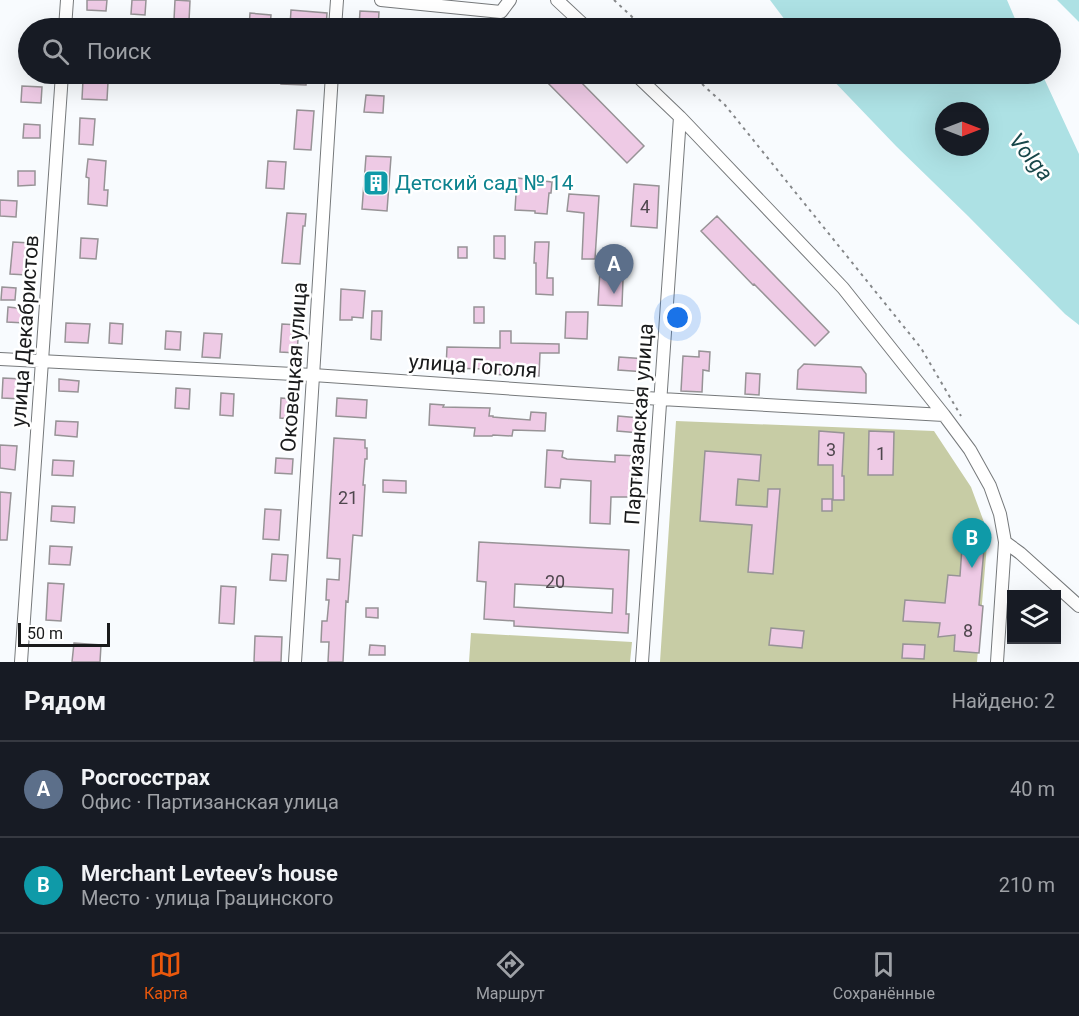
<!DOCTYPE html>
<html lang="ru">
<meta charset="utf-8">
<style>
body{margin:0;font-family:Roboto,sans-serif;background:#242831;color:#f1f3f6}
.controls{position:absolute;right:18px;bottom:18px;display:grid;overflow:hidden;border-radius:0px;box-shadow:0 6px 24px #0002}
.controls button{width:54px;height:54px;display:grid;place-items:center;padding:0;border:0;border-bottom:2px solid #363941;background:#171b24;color:#f1f3f6;font:30px sans-serif}
.compass{position:absolute;left:935px;top:102px;width:54px;height:54px;border-radius:50%;background:#171b24;box-shadow:0 6px 24px #0002;rotate:90deg}
.scale{position:absolute;left:18px;bottom:15px;width:92px;box-sizing:border-box;padding-left:6px;border:3px solid #1a1b1c;border-top:0;font-size:16px;line-height:21px;white-space:nowrap;color:#1a1b1c;-webkit-text-stroke:4px #fff;paint-order:stroke}
.you{position:absolute;left:678px;top:318px;width:21px;height:21px;margin:-15px;border:4px solid #fff;border-radius:50%;background:#1a73e8;box-shadow:0 0 0 9px #1a73e833}
.badge{display:grid;place-items:center;width:39px;height:39px;border-radius:50%;background:#ea580c;color:#fff;font-size:20px;font-weight:700}
.pin{position:absolute;translate:-50% -50px;filter:drop-shadow(0 2px 3px #0008)}
.pin::after{content:'';position:absolute;top:32px;width:21px;height:18px;background:inherit;clip-path:polygon(0 0,100% 0,50% 100%)}
.list{margin:0;padding:0;list-style:none}
h2{display:flex;justify-content:space-between;align-items:center;height:78px;margin:0;padding:0 24px;font-size:26px}
h2 small{font-size:20px;font-weight:400;color:#9ea1a6}
.list li{display:grid;grid-template-columns:39px 1fr auto;gap:18px;align-items:center;box-sizing:border-box;height:96px;padding:0 24px;border-top:2px solid #363941}
.list b{display:block;font-size:22px;white-space:nowrap}
.list p{margin:0;font-size:20px;white-space:nowrap;color:#9ea1a6}
.list em{font-size:20px;font-style:normal;color:#9ea1a6}
.icon{flex:none;width:33px;height:33px;fill:none;stroke:currentColor;stroke-width:2;stroke-linecap:round;stroke-linejoin:round}
.map{position:relative;flex:none;width:1079px;height:662px;overflow:hidden}
.search{position:absolute;background:#171b24;box-shadow:0 6px 24px #0002;left:18px;right:18px;top:18px;height:66px;display:flex;align-items:center;gap:15px;box-sizing:border-box;padding:0 21px;border-radius:33px;color:#9ea1a6;font-size:22px}
.sheet{height:270px;background:#171b24}
nav{display:flex;justify-content:space-around;align-items:center;box-sizing:border-box;height:84px;border-top:2px solid #363941;background:#171b24;font-size:16px;color:#9ea1a6}
nav a{display:grid;justify-items:center;gap:3px}
nav .on{color:#ea580c}
.map>svg:first-child{display:block}
.forest{fill:#c7cca5}
.water{fill:#ade1e4;fill-rule:evenodd}
.building{fill:#eecae5;stroke:#979396;stroke-width:1.5;fill-rule:evenodd}
.lines{fill:none;stroke-linecap:round;stroke-linejoin:round}
.minor-casing{stroke:#76797b;stroke-width:14}
.path{stroke:#858789;stroke-width:2;stroke-dasharray:3 4.5;stroke-linecap:butt}
.minor{stroke:#fff;stroke-width:12}
.labels{text-anchor:middle;dominant-baseline:central;stroke-width:5;stroke-linejoin:round;paint-order:stroke}
.number-label{font-size:18px;fill:#4f474e}
.culture-label{font-size:21px;fill:#0d838f;stroke:#fff;text-anchor:start}
.street-label{font-size:21px;fill:#1a1b1c;stroke:#fff}
.water-label{font-size:22px;font-style:italic;fill:#18474a;stroke:#fff}
</style>
<div class="map">
<svg width="1079" height="662" viewBox="0 0 1079 662">
<rect width="100%" height="100%" fill="#f8fbfe"/>
<path class="forest" d="M676 421 934 431 971 487 988 533 977 662H660Z
M471 633 632 642 630 662H469Z"/>
<path class="water" d="M770 0H1007L1019 28H791Z
M1057 0H1079V22Z
M827 74H1042L1079 154V325L1065 314 968 216 896 146ZM944 111H980V147H944Z"/>
<path class="building" d="M87 0H107L106 11 87 10Z
M132 0H146L145 15 131 14Z
M175 0 190 1 189 21 174 20Z
M291 10 327 13 326 28 290 26Z
M360 11 379 12 378 28 359 27Z
M250 13 271 15 270 28H249Z
M282 74H307L306 85 281 84Z
M539 74H573L644 146 627 163Z
M83 80 108 82 107 100 82 99Z
M22 86 42 87 41 103 21 102Z
M366 95 384 96 383 113 364 112Z
M297 110 314 111 311 150 294 149Z
M80 118 95 119 93 145 79 144Z
M24 124 40 125V138H23Z
M366 156 391 157 387 211 362 209Z
M88 159 106 161 104 190H108L107 206 88 204 89 178 86 177Z
M268 161 286 162 284 189 266 188Z
M18 171H35V185L18 186Z
M517 178 552 182 551 193H549L547 214 535 213V211L515 210Z
M634 184 659 186 657 228 631 226Z
M569 194 599 196 595 259H582L584 213 567 211Z
M0 200 17 201 16 217 0 216Z
M287 213 306 214 305 226H303L300 264 282 263Z
M717 216 829 332 815 346 754 284 753 285 701 231Z
M494 236H505V259L494 258Z
M81 238 98 239 96 259 80 258Z
M13 242 30 243 27 275 10 274Z
M535 242H549L547 278H553V295L536 294V263H534Z
M458 247H467V258H458Z
M601 252 624 253 622 306 598 305Z
M2 287 16 288 15 300H1Z
M341 289 365 291 363 318 352 317V320H340Z
M8 307 26 309 25 323 7 322Z
M474 307H484V323H474Z
M372 311H382L381 340 371 339Z
M566 312H588L587 339 565 338Z
M66 323 90 324 88 343 65 342Z
M110 323 123 324 122 344 109 343Z
M282 324 299 325 297 353 280 352Z
M166 331 181 332 180 350 165 349Z
M500 331H511V343L559 344V353H540L539 376H529V367L511 366V375L484 374V369L446 368 447 347 500 348Z
M204 333 222 334 220 358 202 357Z
M699 351 710 352 709 371 703 370 702 392 681 391 683 356 699 357Z
M619 357 647 359 646 372 618 370Z
M804 364 861 367 866 374V393L797 389 798 370Z
M746 373 760 374 759 395 745 394Z
M3 378 22 379V399L2 398Z
M59 379 79 381 78 392 59 391Z
M176 388 190 389 189 409 175 408Z
M221 393 234 394 233 416 220 415Z
M281 398 293 399 292 419 280 418Z
M337 398 367 400 366 418 336 416Z
M430 404 444 405 443 407 490 408 489 416H493V417L530 420 531 412 546 413 545 431 513 430 512 436 493 435 492 436H474L475 428 429 425Z
M618 416 640 418V433L617 431Z
M56 421 78 422 77 437 55 435Z
M819 431 844 433 842 476H844V500H833V465H818Z
M869 431 894 432 893 475H868Z
M334 438 365 440V448H367V459H365L363 485H365L362 536 353 535 348 602 346 601 343 662H328L329 642H321L322 621H327L329 600H326L327 579 339 580 340 559 327 558Z
M0 445 17 446 15 470 0 468Z
M547 450 563 451 562 457 567 459 615 462V455L639 456V474H636V497H611L610 524 590 523 591 481 561 479 560 488 545 487Z
M705 451 761 455 759 481 738 479 736 505 767 507 768 489H780L773 574 748 572 752 525 700 521Z
M276 458 293 459 292 474 275 473Z
M53 460 74 461 73 476 52 475Z
M383 480 406 481V493L383 492Z
M0 492 11 493 7 540H0Z
M822 499H832V511H822Z
M52 506 75 507 74 523 51 521Z
M265 509 281 510 279 540 263 539Z
M479 542 629 550 626 614H629L628 633 514 626V621L484 619 486 582 477 581ZM515 584 613 589 612 613 514 607Z
M50 546 72 547 70 565 49 564Z
M962 547 984 549 979 605 983 606 979 653 954 651 955 635 938 637 940 623 903 621 905 600 945 603 948 575 960 576Z
M272 554 288 555 286 581 270 580Z
M48 583 64 584 61 621 46 620Z
M221 586 236 587 234 624 219 623Z
M366 608H378V618L366 617Z
M771 628 804 631 802 648 769 645Z
M255 636 282 637 281 662H254Z
M74 643 101 645 100 662H72Z
M903 644 925 645 924 659 902 658Z
M370 645 385 646V655H369Z"/>
<g class="lines">
<g class="minor-casing">
<path id="minor" d="M381 0 501 12 510 0
M557 0 587 28
M65 28 67 0
M335 28 337 0
M635 74 680 117 843 288 944 415 970 450 990 486 1000 514 1005 542 997 662
M0 359 313 375 661 399 944 415
M1005 542 1020 553 1079 606
M21 662 62 74
M295 662 332 74
M642 662 680 117"/>
</g>
<path class="path" d="M614 0 644 28
M691 74 725 105 921 348 961 416"/>
<use href="#minor" class="minor"/>
</g>
<defs>
<g id="building-square" transform="scale(1.35)"><rect x="-9" y="-9" width="18" height="18" rx="4" fill="#0f9aa8" stroke="#fff"/><path d="M-4-6H4V6H1V3H-1V6H-4ZM-2.5-4.3h1.7v1.8h-1.7ZM.8-4.3h1.7v1.8H.8ZM-2.5-1h1.7V.8h-1.7ZM.8-1h1.7V.8H.8Z" fill="#fff"/></g>
</defs>
<g fill-rule="evenodd">
<use href="#building-square" x="376" y="183"/>
</g>
<g class="labels">
<g class="number-label">
<text x="645" y="206">4</text>
<text x="831" y="449">3</text>
<text x="881" y="453">1</text>
<text x="348" y="497">21</text>
<text x="555" y="581">20</text>
<text x="968" y="630">8</text>
</g>
<g class="culture-label">
<text x="395" y="183">Детский сад № 14</text>
</g>
<g class="street-label">
<text transform="translate(25 331) rotate(-86)">улица Декабристов</text>
<text transform="translate(473 366) rotate(4)">улица Гоголя</text>
<text transform="translate(294 367) rotate(-86)">Оковецкая улица</text>
<text transform="translate(639 424) rotate(-86)">Партизанская улица</text>
</g>
<g class="water-label">
<text transform="translate(1031 157) rotate(50)">Volga</text>
</g>
</g>
</svg>
<div class="controls">
<button><svg class="icon" aria-label="layers" viewBox="0 0 24 24"><path d="M12 4l9 5-9 5-9-5zM3 14l9 5 9-5"/></svg></button>
</div>
<svg class="compass" viewBox="-18 -18 36 36"><path d="M0-13l5 13h-10z" fill="#e53935"/><path d="M0 13l5-13h-10z" fill="#9ea1a6"/></svg>
<div class="scale">50 m</div>
<div class="you"></div>
<div class="pin badge" style="left:614px;top:294px;background:#5c6f8a">A</div>
<div class="pin badge" style="left:972px;top:568px;background:#0f9aa8">B</div>
<div class="search"><svg class="icon" aria-label="search" viewBox="0 0 24 24"><circle cx="10" cy="10" r="6"/><path d="M15 15l6 6"/></svg>Поиск</div>
</div>
<section class="sheet">
<h2>Рядом<small>Найдено: 2</small></h2>
<ul class="list">
<li><span class="badge" style="background:#5c6f8a">A</span><div><b>Росгосстрах</b><p>Офис · Партизанская улица</p></div><em>40 m</em></li>
<li><span class="badge" style="background:#0f9aa8">B</span><div><b>Merchant Levteev’s house</b><p>Место · улица Грацинского</p></div><em>210 m</em></li>
</ul>
</section>
<nav>
<a class="on"><svg class="icon" aria-label="map" viewBox="0 0 24 24"><path d="M3 6l6-2 6 2 6-2v14l-6 2-6-2-6 2zM9 4v14M15 6v14"/></svg>Карта</a>
<a><svg class="icon" aria-label="directions" viewBox="0 0 24 24"><path d="M12 3l9 9-9 9-9-9zM9 14v-3h6M13 9l2 2-2 2"/></svg>Маршрут</a>
<a><svg class="icon" aria-label="saved" viewBox="0 0 24 24"><path d="M7 4h10v16l-5-4-5 4z"/></svg>Сохранённые</a>
</nav>
